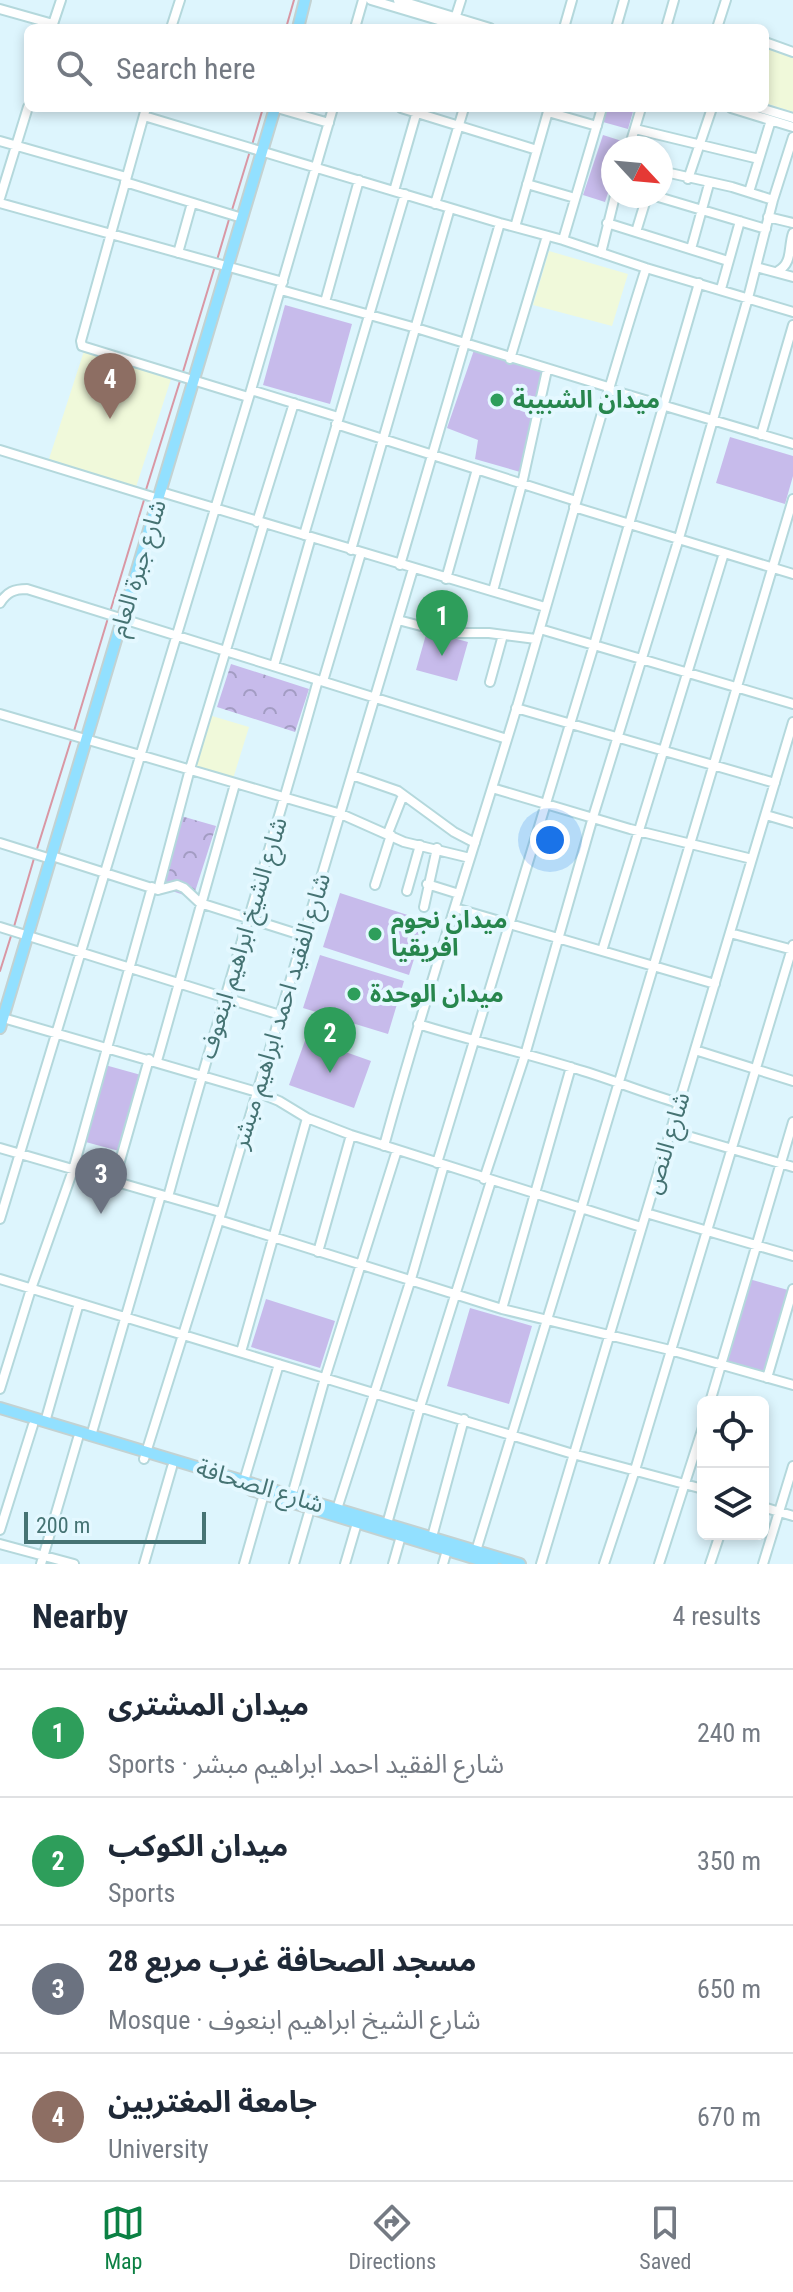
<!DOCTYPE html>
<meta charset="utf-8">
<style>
body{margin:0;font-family:"Roboto Condensed","Noto Sans Arabic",sans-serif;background:#f2f2f3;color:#1f2937}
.controls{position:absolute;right:24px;bottom:24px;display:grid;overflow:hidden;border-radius:12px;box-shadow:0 4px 12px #0003}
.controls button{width:72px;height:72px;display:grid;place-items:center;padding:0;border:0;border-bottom:2px solid #e0e1e3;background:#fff;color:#1f2937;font:40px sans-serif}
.compass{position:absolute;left:601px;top:136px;width:72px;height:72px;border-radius:50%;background:#fff;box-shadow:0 4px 12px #0003;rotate:116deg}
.scale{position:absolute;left:24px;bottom:20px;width:182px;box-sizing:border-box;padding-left:8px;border:4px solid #457373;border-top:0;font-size:22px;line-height:28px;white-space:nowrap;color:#457373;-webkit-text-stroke:6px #e4f8ff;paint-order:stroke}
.you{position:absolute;left:550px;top:840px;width:28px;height:28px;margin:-20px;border:6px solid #fff;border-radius:50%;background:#1a73e8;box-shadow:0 0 0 12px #1a73e833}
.badge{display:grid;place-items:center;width:52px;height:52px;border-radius:50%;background:#0b8043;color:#fff;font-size:26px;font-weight:700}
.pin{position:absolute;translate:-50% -66px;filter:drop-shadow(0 2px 4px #0008)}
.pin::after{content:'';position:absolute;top:42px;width:28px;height:24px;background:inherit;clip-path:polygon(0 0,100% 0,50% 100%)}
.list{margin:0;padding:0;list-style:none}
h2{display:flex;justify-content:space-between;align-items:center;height:104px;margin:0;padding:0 32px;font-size:34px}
h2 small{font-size:26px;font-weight:400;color:#747a83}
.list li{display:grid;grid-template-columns:52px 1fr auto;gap:24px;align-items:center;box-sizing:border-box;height:128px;padding:0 32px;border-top:2px solid #e0e1e3}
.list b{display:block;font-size:30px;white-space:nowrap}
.list p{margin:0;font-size:26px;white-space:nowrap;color:#747a83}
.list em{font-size:26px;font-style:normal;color:#747a83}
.icon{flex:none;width:44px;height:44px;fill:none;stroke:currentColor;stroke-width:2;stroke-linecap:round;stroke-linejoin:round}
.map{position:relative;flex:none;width:793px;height:1564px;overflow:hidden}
.search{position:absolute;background:#fff;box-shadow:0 4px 12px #0003;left:24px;right:24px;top:24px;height:88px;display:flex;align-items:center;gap:20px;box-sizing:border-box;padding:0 28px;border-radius:12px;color:#747a83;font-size:30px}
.sheet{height:616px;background:#fff}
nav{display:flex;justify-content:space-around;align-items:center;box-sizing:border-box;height:112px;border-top:2px solid #e0e1e3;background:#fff;font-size:22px;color:#747a83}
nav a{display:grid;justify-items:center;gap:4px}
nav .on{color:#0b8043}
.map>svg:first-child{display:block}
.education{fill:#f0f9da}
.grass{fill:#c7bbeb}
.park{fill:url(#park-crowns)}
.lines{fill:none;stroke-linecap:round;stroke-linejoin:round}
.stream{stroke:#d997a4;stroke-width:2}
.minor-casing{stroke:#b4d8dc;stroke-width:12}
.major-casing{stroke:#c3d2d2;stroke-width:14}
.minor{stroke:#fff;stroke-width:8}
.major{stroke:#92e0ff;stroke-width:10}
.leisure-dot{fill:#2e9e5b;stroke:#e4f8ff;stroke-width:3}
.labels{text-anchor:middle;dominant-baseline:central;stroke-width:8;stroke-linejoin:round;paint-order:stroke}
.leisure-label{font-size:24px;font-weight:bold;fill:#27864d;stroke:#e4f8ff;text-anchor:start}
.street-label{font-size:24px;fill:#457373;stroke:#e4f8ff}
</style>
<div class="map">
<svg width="793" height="1564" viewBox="0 0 793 1564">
<defs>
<pattern id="park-crowns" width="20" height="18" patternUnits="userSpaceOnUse" patternTransform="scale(2)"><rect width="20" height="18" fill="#c7bbeb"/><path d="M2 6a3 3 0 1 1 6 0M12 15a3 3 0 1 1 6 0" fill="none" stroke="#a39cc3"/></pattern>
</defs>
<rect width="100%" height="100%" fill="#ddf5fd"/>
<path class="education" d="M765 45 793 53V112L765 103Z
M549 251 628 274 612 326 533 305Z
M84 351 171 379 136 487 49 459Z
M212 716 249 727 232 782 194 770Z"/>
<path class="grass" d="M607 108H634L628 129 603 122Z
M603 135 625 142 623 148H613V178L605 202 583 195Z
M285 305 352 324 330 404 263 385Z
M474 350 544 371 520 472 475 459 478 440 447 428Z
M730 437 793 456V476L785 504 716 483Z
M427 631 468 642 457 681 416 670Z
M340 893 426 921 409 975 323 947Z
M320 955 404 981 388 1034 303 1008Z
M306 1038 371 1061 354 1108 289 1085Z
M105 1065 141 1075 119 1151 82 1141Z
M749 1279 788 1290 763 1375 724 1363Z
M266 1299 335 1321 320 1368 251 1347Z
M470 1308 532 1326 509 1404 447 1386Z"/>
<path class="park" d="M231 664 309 689 295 732 217 707Z
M181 816 216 826 193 898 160 887Z"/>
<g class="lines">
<path class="stream" d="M286 28 294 0
M252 145 263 108
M232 210 250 151
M217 260 230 216
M182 375 215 266
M145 493 180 381
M110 612 144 500
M74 731 108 618
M37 849 72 737
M13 930 35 855
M0 971 11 936"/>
<g class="minor-casing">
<path id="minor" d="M371 0 465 28
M398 0 490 28
M0 9 53 24
M454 22 461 0
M52 27 61 0
M171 28 180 0
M355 28 363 0
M564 28 572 0
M616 28 624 0
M666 28 674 0
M717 28 726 0
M765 42 793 52
M146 108 81 341 82 346 248 397
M277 108 329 123
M401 108 537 150
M731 108 793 127
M760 108 793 118
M548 112 597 126
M144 116 500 223 563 240 646 268 793 312
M635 129 759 159
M0 141 126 177
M629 148 641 108
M661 171 732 187 773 200
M688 179 712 108
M125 182 242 218
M527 184 575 198
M394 191 417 111
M749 192 771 120
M655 196 766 229
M0 198 28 107
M0 203 283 282
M435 204 464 108
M768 217 793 223
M607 223 728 261
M515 227 549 108
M636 232 647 196
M563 240 602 108
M691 249 709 184
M178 253 192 203
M601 253 615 196
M756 267 793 277
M778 271C793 263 788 247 793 233
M721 289 740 221
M281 290 416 328 608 387
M325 302 359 180
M510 359 547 236
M608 389 793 444
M251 390 338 417
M336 424 576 501
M761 435 793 325
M0 450 159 499
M161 492 545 607
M574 507 793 574
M257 522 294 403
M304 535 405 194
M351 550 450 208
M400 565 500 223
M446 579 477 469
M493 591 522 484 547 370
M0 603C7 592 14 589 27 589L507 739
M398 620 448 633H489L536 639
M540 629 793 704
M274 666 311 537
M323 681 361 553
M490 682 503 635
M516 708 775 783
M0 714 341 814 404 842 470 858
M352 775 398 791 454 832 475 843
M492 788 630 829 752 859
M766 815 793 823
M388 833 403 795
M0 843 51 859
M52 856 158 890 177 885 184 888 200 903 304 936
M427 884 459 894
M375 885 391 835
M158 890 190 769 264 524
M407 891 420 845
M424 907 437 848
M455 908 715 984
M0 927 280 1015
M730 933 793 950
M602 951 724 553
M3 1018 257 1092 279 1101 307 1118 351 1135 641 1227
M418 1024C469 1040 522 1052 573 1068 609 1078 643 1093 679 1103
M695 1050 793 1081
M157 1061 235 784
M671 1131 793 1167
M384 1146C424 999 472 855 516 710 560 563 599 415 646 268
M0 1148 220 1212
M437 1163 594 645 699 283
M484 1179 525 1055 593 817 679 538 748 298 773 200 793 137
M114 1182 149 1059
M168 1197C215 1024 270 853 318 680
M646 1213 793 1256
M0 1219 251 390 333 108
M219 1220 502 1309 670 1350 793 1385
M318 1252 351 1135
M0 1279 573 1454 703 1489
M502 1309 571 1067
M241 1352 307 1118
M767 1378 793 1289
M0 1389 31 1289 73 1170 152 887
M710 1402 793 1122
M45 1422 79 1303
M91 1436 161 1195
M144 1459 219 1220 413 569
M244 1481 279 1364
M292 1495 325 1378 397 1150
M763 1507 793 1516
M337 1509 411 1279 444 1165
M387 1524 420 1407 491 1181
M0 1530 33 1425
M432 1537 464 1419
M0 1544 74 1564
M476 1551 581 1209 793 499
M41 1564 78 1438
M144 1564 172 1467
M244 1564 264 1494
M294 1564 310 1509
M345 1564 357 1523
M393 1564 401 1536
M443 1564 447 1550
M541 1564 793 722
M604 1564 635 1470 793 945
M659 1564 703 1427
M710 1564 720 1534
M763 1564 793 1466"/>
</g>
<g class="major-casing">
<path id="major" d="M298 28 305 0
M0 1028 275 108
M0 1408 520 1564
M251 1490 493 1564"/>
</g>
<use href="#minor" class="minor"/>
<use href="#major" class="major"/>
</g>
<g class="leisure-dot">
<circle cx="497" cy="400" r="8"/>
<circle cx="375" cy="934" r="8"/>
<circle cx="354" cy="994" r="8"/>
</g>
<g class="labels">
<g class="leisure-label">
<text x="513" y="400">ميدان الشبيبة</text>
<text x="391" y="920">ميدان نجوم<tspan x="391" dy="28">افريقيا</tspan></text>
<text x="370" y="994">ميدان الوحدة</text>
</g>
<g class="street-label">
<text transform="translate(138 568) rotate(-73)">شارع جبرة العام</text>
<text transform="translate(243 938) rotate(-73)">شارع الشيخ ابراهيم ابنعوف</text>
<text transform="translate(281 1011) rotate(-73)">شارع الفقيد احمد ابراهيم مبشر</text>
<text transform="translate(667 1143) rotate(-73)">شارع النص</text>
<text transform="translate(260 1486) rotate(17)">شارع الصحافة</text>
</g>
</g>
</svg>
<div class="controls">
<button><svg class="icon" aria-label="locate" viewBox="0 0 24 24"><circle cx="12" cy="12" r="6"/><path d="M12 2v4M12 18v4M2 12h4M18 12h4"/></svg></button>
<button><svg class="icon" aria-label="layers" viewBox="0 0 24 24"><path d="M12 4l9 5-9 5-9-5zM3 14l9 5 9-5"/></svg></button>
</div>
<svg class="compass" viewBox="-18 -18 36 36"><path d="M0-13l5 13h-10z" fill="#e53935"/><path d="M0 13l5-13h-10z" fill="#747a83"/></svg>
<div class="scale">200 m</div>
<div class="you"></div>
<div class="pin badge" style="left:442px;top:656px;background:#2e9e5b">1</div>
<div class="pin badge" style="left:330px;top:1073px;background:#2e9e5b">2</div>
<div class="pin badge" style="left:101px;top:1214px;background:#6b7280">3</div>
<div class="pin badge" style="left:110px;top:419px;background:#8d6e63">4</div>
<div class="search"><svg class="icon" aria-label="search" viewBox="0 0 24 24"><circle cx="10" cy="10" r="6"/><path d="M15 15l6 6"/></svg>Search here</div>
</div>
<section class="sheet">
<h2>Nearby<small>4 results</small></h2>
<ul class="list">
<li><span class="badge" style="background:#2e9e5b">1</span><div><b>ميدان المشترى</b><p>Sports · شارع الفقيد احمد ابراهيم مبشر</p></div><em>240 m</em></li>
<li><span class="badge" style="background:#2e9e5b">2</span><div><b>ميدان الكوكب</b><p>Sports</p></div><em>350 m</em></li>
<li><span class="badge" style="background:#6b7280">3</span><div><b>مسجد الصحافة غرب مربع 28</b><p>Mosque · شارع الشيخ ابراهيم ابنعوف</p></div><em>650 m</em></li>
<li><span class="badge" style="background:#8d6e63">4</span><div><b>جامعة المغتربين</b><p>University</p></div><em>670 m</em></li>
</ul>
</section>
<nav>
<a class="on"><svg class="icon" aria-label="map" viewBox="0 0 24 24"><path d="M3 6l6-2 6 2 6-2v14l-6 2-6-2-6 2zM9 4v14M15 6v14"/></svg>Map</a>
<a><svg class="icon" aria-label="directions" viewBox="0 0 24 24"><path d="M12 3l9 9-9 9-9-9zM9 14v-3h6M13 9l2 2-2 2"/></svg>Directions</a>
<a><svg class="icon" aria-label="saved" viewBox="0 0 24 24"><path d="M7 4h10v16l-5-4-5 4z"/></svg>Saved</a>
</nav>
